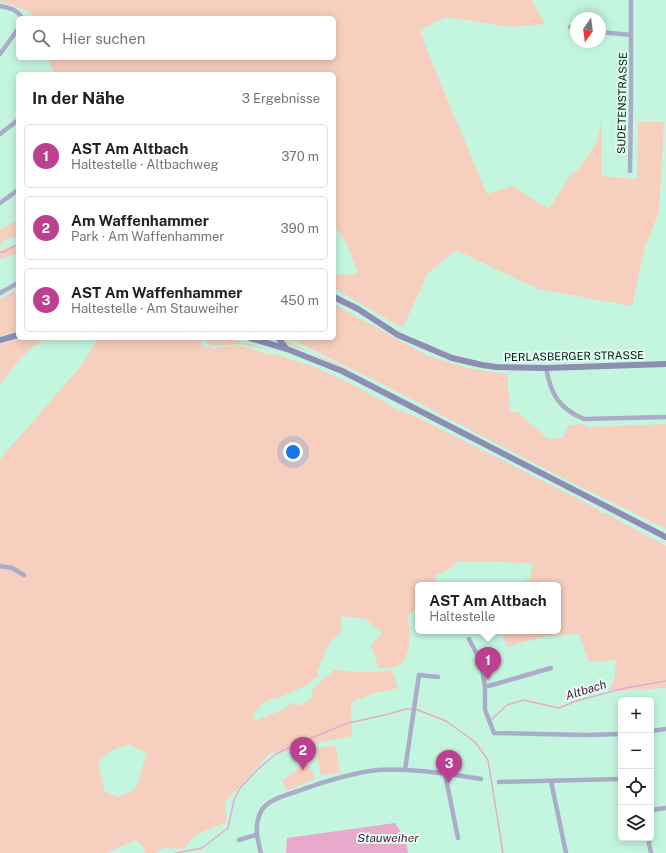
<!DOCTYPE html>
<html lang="de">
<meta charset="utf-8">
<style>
body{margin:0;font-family:"Public Sans",sans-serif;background:#f2f2f2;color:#202124}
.controls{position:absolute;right:12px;bottom:12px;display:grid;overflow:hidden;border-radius:6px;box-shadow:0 2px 10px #0003}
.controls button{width:36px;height:36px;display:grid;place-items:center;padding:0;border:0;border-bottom:1px solid #e0e0e0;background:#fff;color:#202124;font:20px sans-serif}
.compass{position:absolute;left:570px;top:12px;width:36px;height:36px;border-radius:50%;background:#fff;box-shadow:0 2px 10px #0003;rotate:194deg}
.you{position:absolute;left:293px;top:452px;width:14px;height:14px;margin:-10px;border:3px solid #fff;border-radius:50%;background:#1a73e8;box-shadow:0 0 0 6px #1a73e833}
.badge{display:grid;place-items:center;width:26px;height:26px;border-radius:50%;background:#bd4090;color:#fff;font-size:13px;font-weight:700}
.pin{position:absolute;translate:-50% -33px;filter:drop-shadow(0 1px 2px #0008)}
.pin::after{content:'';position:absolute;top:21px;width:14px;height:12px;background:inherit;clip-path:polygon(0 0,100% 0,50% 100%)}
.popup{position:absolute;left:415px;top:582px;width:146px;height:52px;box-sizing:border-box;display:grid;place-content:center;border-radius:6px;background:#fff;filter:drop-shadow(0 1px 3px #0005);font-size:13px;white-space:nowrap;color:#757577}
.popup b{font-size:15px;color:#202124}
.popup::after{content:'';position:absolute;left:50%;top:100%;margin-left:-8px;border:8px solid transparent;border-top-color:#fff}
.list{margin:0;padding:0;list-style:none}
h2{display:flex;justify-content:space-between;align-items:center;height:52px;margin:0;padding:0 16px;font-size:17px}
h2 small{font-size:13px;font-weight:400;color:#757577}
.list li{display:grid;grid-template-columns:26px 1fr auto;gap:12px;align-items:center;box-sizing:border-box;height:64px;margin:0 8px 8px;padding:0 8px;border:1px solid #e0e0e0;border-radius:6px}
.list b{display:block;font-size:15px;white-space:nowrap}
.list p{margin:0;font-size:13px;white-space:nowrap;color:#757577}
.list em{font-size:13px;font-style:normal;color:#757577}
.icon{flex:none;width:22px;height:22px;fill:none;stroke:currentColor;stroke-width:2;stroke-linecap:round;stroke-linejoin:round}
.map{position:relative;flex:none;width:666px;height:853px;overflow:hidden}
.search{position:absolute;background:#fff;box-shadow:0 2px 10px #0003;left:16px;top:16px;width:320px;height:44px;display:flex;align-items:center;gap:10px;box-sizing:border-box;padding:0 14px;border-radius:6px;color:#757577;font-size:15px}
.panel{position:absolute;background:#fff;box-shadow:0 2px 10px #0003;left:16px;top:72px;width:320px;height:268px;border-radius:6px}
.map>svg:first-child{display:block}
.green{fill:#f6cfbe;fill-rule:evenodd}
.water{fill:#e9a9cc}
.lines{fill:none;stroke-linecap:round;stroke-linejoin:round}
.stream{stroke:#e9a9cc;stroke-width:1.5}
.street{stroke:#abacc7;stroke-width:4.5}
.secondary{stroke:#8e8db5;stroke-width:6}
.labels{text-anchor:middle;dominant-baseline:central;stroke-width:4;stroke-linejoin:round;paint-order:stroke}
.street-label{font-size:11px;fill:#051811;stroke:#e1fef0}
.water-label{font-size:12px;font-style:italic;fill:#5c1343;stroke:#e1fef0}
</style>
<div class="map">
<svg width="666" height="853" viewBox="0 0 666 853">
<rect width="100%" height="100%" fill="#c4f6df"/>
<path class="green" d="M0 0H532L545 24 513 27 445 17 420 30 432 63 487 194 512 186 549 209 571 174 580 168 597 141 602 120 601 176 637 179 638 122H664L659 212 644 250 632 306 538 289 456 250 428 273 403 327 397 325 334 288V275L358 274 347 244 334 226V74H54L48 58H334V18H33L30 12 0 1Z
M18 219V235L6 239 0 244V229L9 225Z
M18 244V253L0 259V250Z
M14 291 18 297V331L0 336V299Z
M334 304 426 355 467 368 506 374 507 372 510 412H518C527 422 538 429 548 439L563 438 568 426 582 424 589 427 666 424V529L559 476 382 384 289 338H334Z
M23 338H48L34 345 17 362 0 385V344Z
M98 338H202L201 346 215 348 230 346 244 347 271 355 273 354 278 355 314 367 350 383 404 413 411 414 598 509 601 513H605L666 546V688L618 691 609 690 615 676 616 660 589 662 579 634 549 635 506 647 502 631H558V585H515L530 579 533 564 491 561H458C451 568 444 573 434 575L438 585H418V611L416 610 408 615C409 630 414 660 395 667 390 668 384 668 379 669L371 645 382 633 366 619 340 616 342 630 329 643 317 672 319 676 307 685 281 697 269 700 263 703 253 715 255 721 284 709 293 702 299 706 314 697 311 690 334 670C353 672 373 674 392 670L398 688 372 694 351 702 352 736 270 753 225 802 227 822 195 835 184 849 164 848 155 853H145L142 846 135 840 107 853H0V459L81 366ZM130 744 147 754 135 790 118 797 105 792 98 763 110 751Z
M207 338C226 338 244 341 263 348V349L241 344 213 346 208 344 206 342Z
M282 338C302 349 325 358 347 369L346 370 309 352 285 343Z
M335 745 340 772 321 776 316 749Z
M308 761 315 779 287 791 282 781Z"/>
<path class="water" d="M395 823 406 840 408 853H286L287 838Z"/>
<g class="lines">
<path class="stream" d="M0 252H4L18 244
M492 719 507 705 523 700 559 708 576 701 625 688 666 681
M176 853 202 848 228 828 234 800 240 788 258 769 276 754 304 741 348 723 385 715 406 709 418 710 446 721 475 742 488 760 503 853"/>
<path class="street" d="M0 6C9 8 17 9 22 18
M570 27 576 28
M600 32 631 35
M0 54 18 29
M0 134 18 120
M630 171 631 103V0
M0 203 18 190
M0 293 18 283
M546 368C551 394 558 408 584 419L666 417
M0 566 12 568 24 575
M469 639 481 662 485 687V710L494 733 585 735 621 734
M485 687 551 668
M651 731 666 729
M405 770 419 675 438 677
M445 774 458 838
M551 781 566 853
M499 782 621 779
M651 810 666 808
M648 838 651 853
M239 840 256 835
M261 853C257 838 254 826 261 811 267 800 286 795 298 791 323 782 350 773 378 770 412 768 447 774 481 779"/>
<path class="secondary" d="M334 297 358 309 398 335 452 358 482 365 496 367 546 368 666 364
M250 338 287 349 342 371 666 537
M278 338 286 348
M0 340 18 335"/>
</g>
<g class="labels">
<g class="street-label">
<text transform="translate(622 103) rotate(-89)">SUDETENSTRASSE</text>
<text transform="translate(574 356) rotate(-1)">PERLASBERGER STRASSE</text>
</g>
<g class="water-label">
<text transform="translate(586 690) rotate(-17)">Altbach</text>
<text x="388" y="838">Stauweiher</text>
</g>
</g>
</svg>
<div class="controls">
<button>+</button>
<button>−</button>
<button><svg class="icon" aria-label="locate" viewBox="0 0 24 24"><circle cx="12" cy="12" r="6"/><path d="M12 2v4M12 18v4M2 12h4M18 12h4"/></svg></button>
<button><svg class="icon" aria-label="layers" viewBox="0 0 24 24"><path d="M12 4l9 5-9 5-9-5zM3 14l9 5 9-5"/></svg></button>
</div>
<svg class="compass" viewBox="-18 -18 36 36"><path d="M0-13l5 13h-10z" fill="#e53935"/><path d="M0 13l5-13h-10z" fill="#757577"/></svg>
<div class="you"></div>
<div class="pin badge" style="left:488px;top:680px">1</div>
<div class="popup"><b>AST Am Altbach</b>Haltestelle</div>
<div class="pin badge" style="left:303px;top:770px">2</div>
<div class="pin badge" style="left:449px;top:783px">3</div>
<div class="search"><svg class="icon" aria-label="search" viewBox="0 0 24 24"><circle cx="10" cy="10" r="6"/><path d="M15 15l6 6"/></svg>Hier suchen</div>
<section class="panel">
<h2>In der Nähe<small>3 Ergebnisse</small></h2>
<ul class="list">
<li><span class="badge">1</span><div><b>AST Am Altbach</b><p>Haltestelle · Altbachweg</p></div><em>370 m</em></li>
<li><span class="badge">2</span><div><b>Am Waffenhammer</b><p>Park · Am Waffenhammer</p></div><em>390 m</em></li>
<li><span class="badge">3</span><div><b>AST Am Waffenhammer</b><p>Haltestelle · Am Stauweiher</p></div><em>450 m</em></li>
</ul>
</section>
</div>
